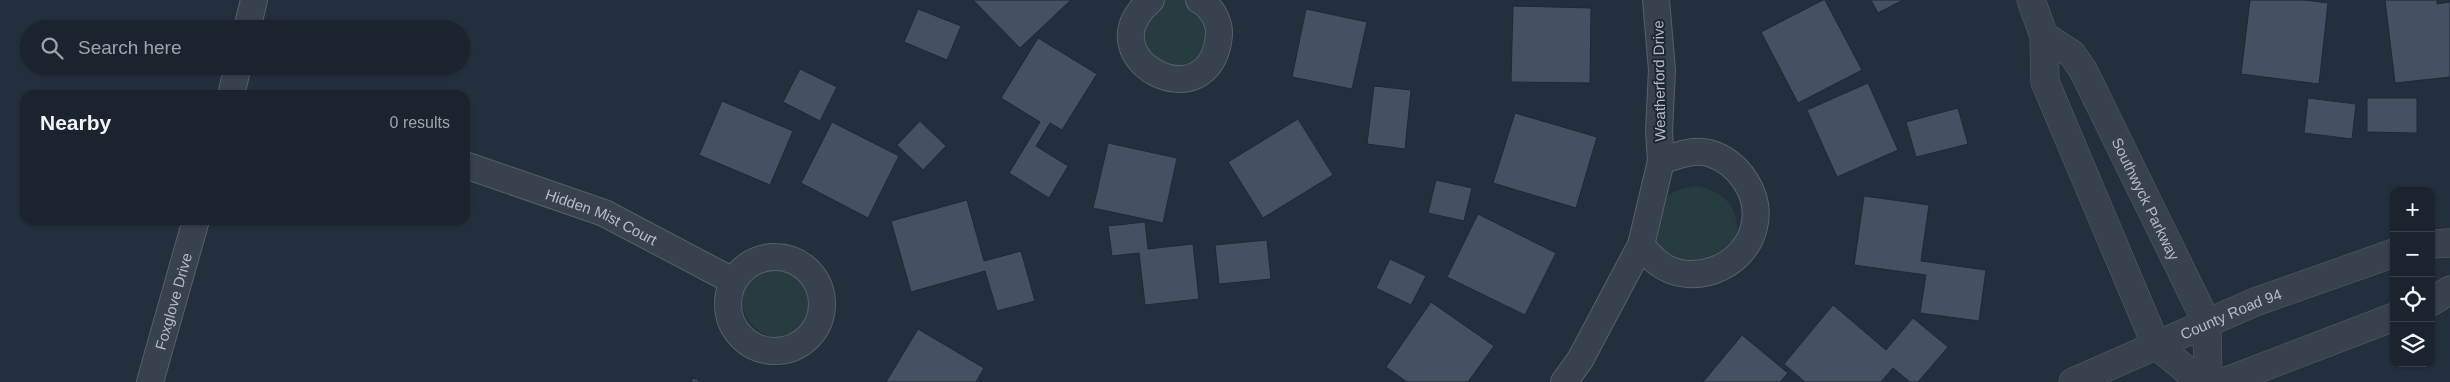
<!DOCTYPE html>
<meta charset="utf-8">
<style>
body{margin:0;font-family:Arial,sans-serif;background:#282f3a;color:#f1f3f6}
.controls{position:absolute;right:15px;bottom:15px;display:grid;overflow:hidden;border-radius:10px;box-shadow:0 1px 4px #0004}
.controls button{width:45px;height:45px;display:grid;place-items:center;padding:0;border:0;border-bottom:1px solid #39404a;background:#1b232e;color:#f1f3f6;font:25px sans-serif}
.list{margin:0;padding:0;list-style:none}
h2{display:flex;justify-content:space-between;align-items:center;height:65px;margin:0;padding:0 20px;font-size:21px}
h2 small{font-size:16px;font-weight:400;color:#a0a4aa}
.icon{flex:none;width:28px;height:28px;fill:none;stroke:currentColor;stroke-width:2;stroke-linecap:round;stroke-linejoin:round}
.map{position:relative;flex:none;width:2450px;height:382px;overflow:hidden}
.search{position:absolute;background:#1b232e;box-shadow:0 1px 4px #0004;left:20px;top:20px;width:450px;height:55px;display:flex;align-items:center;gap:12px;box-sizing:border-box;padding:0 18px;border-radius:28px;color:#a0a4aa;font-size:19px}
.panel{position:absolute;background:#1b232e;box-shadow:0 1px 4px #0004;left:20px;top:90px;width:450px;height:135px;border-radius:15px}
.map>svg:first-child{display:block}
.green{fill:#263c3f}
.building{fill:#455162;stroke:#1f2835}
.lines{fill:none;stroke-linecap:round;stroke-linejoin:round}
.minor-casing{stroke:#565f6c;stroke-width:28}
.tertiary-casing{stroke:#565f6c;stroke-width:29}
.minor{stroke:#38414e;stroke-width:26}
.tertiary{stroke:#38414e;stroke-width:28}
.labels{text-anchor:middle;dominant-baseline:central;stroke-width:4;stroke-linejoin:round;paint-order:stroke}
.street-label{font-size:15px;fill:#b4bcc9;stroke:#1d2633}
</style>
<div class="map">
<svg width="2450" height="382" viewBox="0 0 2450 382">
<rect width="100%" height="100%" fill="#242f3e"/>
<path class="green" d="M1155 0H1188L1207 16 1211 55 1167 82 1129 30Z
M1696 186C1729 192 1742 212 1735 245L1691 272C1683 266 1660 254 1656 247 1652 240 1653 232 1654 224 1660 198 1669 190 1696 186Z
M741 296a43 43 0 1 1 86 0a43 43 0 1 1-86 0Z"/>
<path class="building" d="M973 0H1071L1020 48Z
M1823 0H1825L1862 70 1798 103 1761 32Z
M1871 0H1903L1878 13Z
M2250 0H2304L2328 3 2319 84 2241 74Z
M2385 0H2437V4L2450 2V77L2395 83Z
M1513 6 1591 8 1590 83 1511 82Z
M918 9 961 26 947 60 904 42Z
M1306 9 1367 22 1352 89 1292 77Z
M1038 38 1097 74 1062 130 1050 123 1036 146 1068 166 1049 198 1009 173 1040 122 1001 98Z
M800 69 837 87 820 121 783 102Z
M1868 83 1898 150 1837 177 1807 110Z
M1374 86 1411 90 1405 149 1367 144Z
M2308 98 2356 104 2352 139 2304 133Z
M2367 98H2417V133L2367 132Z
M722 101 793 131 770 185 699 155Z
M1958 108 1968 144 1916 157 1906 122Z
M1515 113 1597 137 1576 208 1493 183Z
M1298 119 1333 175 1263 218 1228 162Z
M920 121 946 146 923 170 897 145Z
M832 122 899 156 868 218 801 183Z
M1108 143 1177 158 1163 223 1093 208Z
M1436 180 1472 188 1464 221 1428 213Z
M1864 196 1929 205 1921 261 1986 270 1979 321 1920 313 1926 275 1854 265Z
M967 200 984 261 1021 251 1035 301 997 311 985 271 911 292 891 221Z
M1478 214 1556 253 1525 315 1447 277Z
M1145 222 1148 249 1193 244 1199 299 1145 305 1139 253 1112 256 1108 226Z
M1267 240 1271 279 1219 284 1215 245Z
M1390 259 1426 276 1411 305 1376 288Z
M1431 302 1494 346 1468 382H1407L1386 367Z
M1833 305 1886 350 1913 318 1948 347 1918 382H1910L1893 368 1881 382H1805L1784 364Z
M918 329 984 368 976 382H886Z
M1742 335 1788 373 1780 382H1703Z
M693 378 703 382H691Z"/>
<g class="lines">
<g class="minor-casing">
<g id="minor">
<path d="M1151 0C1082 58 1211 125 1219 35 1220 22 1211 6 1199 0"/>
<path d="M247 29 254 0"/>
<path d="M231 95 238 66"/>
<path id="s1" d="M465 165 604 213 733 281"/>
<path d="M1641 245C1646 251 1651 257 1657 262 1690 289 1745 268 1754 227 1762 195 1739 162 1709 153 1692 149 1676 156 1661 161"/>
<circle cx="775" cy="304" r="47"/>
<path id="s2" d="M150 382 196 220"/>
<path d="M1564 382 1580 360 1641 245 1661 161 1659 131 1662 70 1656 0"/>
</g>
</g>
<g class="tertiary-casing">
<g id="tertiary">
<path d="M2031 0 2044 36 2045 82 2156 345 2201 382"/>
<path id="s3" d="M2044 36 2072 54 2083 70 2207 323 2208 382"/>
<path d="M2431 244 2450 243"/>
<path d="M2431 302 2450 290"/>
<path id="s4" d="M2073 382 2255 302 2394 253"/>
<path d="M2224 382 2394 317"/>
</g>
</g>
<use href="#minor" class="minor"/>
<use href="#tertiary" class="tertiary"/>
</g>
<g class="labels">
<g class="street-label">
<text transform="translate(1659 81) rotate(-91)">Weatherford Drive</text>
<text stroke="none"><textPath href="#s3" startOffset="196">Southwyck Parkway</textPath></text>
<text stroke="none"><textPath href="#s1" startOffset="146">Hidden Mist Court</textPath></text>
<text stroke="none"><textPath href="#s2" startOffset="84">Foxglove Drive</textPath></text>
<text stroke="none"><textPath href="#s4" startOffset="172">County Road 94</textPath></text>
</g>
</g>
</svg>
<div class="controls">
<button>+</button>
<button>−</button>
<button><svg class="icon" aria-label="locate" viewBox="0 0 24 24"><circle cx="12" cy="12" r="6"/><path d="M12 2v4M12 18v4M2 12h4M18 12h4"/></svg></button>
<button><svg class="icon" aria-label="layers" viewBox="0 0 24 24"><path d="M12 4l9 5-9 5-9-5zM3 14l9 5 9-5"/></svg></button>
</div>
<div class="search"><svg class="icon" aria-label="search" viewBox="0 0 24 24"><circle cx="10" cy="10" r="6"/><path d="M15 15l6 6"/></svg>Search here</div>
<section class="panel">
<h2>Nearby<small>0 results</small></h2>
<ul class="list">
</ul>
</section>
</div>
